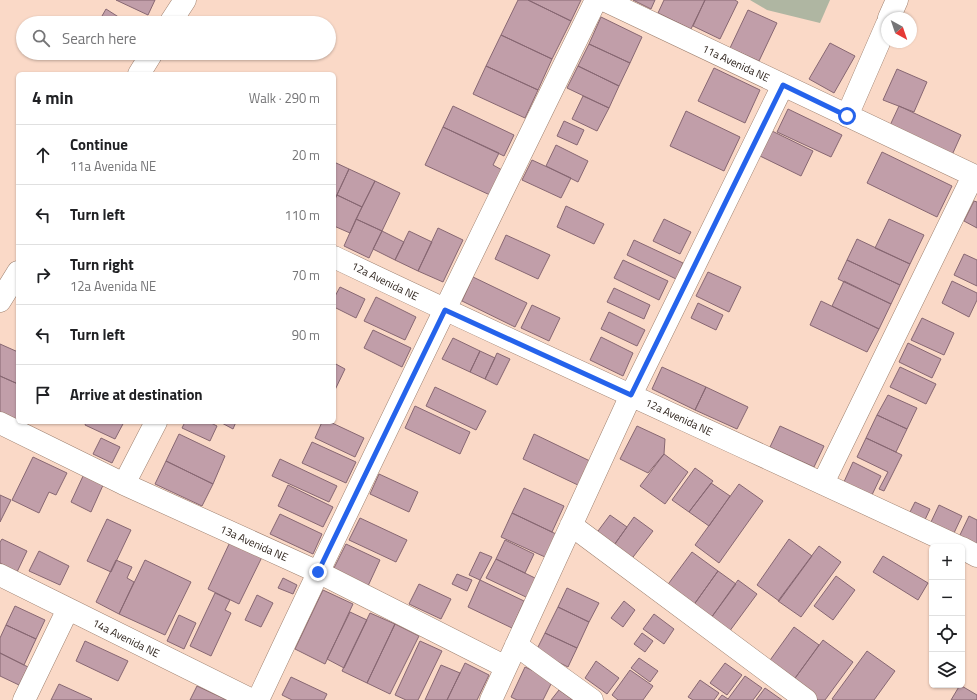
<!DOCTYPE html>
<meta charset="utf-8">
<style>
body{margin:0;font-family:"Titillium Web",sans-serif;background:#f2f2f2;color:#202124}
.controls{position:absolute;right:12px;bottom:12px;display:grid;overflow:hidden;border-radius:6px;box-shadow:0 1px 3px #0004}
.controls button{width:36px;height:36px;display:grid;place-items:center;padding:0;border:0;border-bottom:1px solid #e0e0e0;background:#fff;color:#202124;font:20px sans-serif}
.compass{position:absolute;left:881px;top:12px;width:36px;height:36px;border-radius:50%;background:#fff;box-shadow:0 1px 3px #0004;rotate:140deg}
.stop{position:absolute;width:12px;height:12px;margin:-9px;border:3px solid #2563eb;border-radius:50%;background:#fff}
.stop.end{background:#2563eb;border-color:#fff;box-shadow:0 1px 4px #0008}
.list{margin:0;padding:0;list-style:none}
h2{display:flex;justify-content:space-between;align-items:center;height:52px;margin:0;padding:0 16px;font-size:17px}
h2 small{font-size:13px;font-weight:400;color:#757577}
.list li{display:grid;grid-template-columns:26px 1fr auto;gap:12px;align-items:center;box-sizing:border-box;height:60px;padding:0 16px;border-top:1px solid #e0e0e0}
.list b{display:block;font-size:15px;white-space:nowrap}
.list p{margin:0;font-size:13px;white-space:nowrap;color:#757577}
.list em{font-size:13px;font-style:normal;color:#757577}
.icon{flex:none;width:22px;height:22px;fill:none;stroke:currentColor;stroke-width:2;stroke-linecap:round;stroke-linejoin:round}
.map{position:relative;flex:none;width:977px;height:700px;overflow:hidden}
.search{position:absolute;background:#fff;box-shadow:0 1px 3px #0004;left:16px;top:16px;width:320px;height:44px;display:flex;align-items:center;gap:10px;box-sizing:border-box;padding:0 14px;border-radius:22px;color:#757577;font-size:15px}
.panel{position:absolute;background:#fff;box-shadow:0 1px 3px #0004;left:16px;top:72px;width:320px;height:352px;border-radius:6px}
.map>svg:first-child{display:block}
.green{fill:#afb6a2}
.building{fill:#c19ea9;stroke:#876772}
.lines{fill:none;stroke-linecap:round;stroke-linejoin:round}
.minor-casing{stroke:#9e806f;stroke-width:23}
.minor{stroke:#fff;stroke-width:22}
.route{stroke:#2563eb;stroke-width:5}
.labels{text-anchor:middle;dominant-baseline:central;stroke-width:4;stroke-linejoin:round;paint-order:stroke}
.street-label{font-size:11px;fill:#291e17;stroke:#fff}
</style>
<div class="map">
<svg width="977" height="700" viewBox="0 0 977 700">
<rect width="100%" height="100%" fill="#fad9c7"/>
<path class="green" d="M750 0H830L820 23 767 10Z"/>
<path class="building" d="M116 0H155L148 15Z
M518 0H528L571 21 552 59 501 35Z
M528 0H581L571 21Z
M633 0H655L651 9Z
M664 0H705L691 29 658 13Z
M705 0H735L738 2 720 39 693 26Z
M106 9 128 23H98Z
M748 10 777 23 759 61 730 48Z
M601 17 642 37 630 63 589 44Z
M501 35 552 59 538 90 486 66Z
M830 43 855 56 834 93 809 79Z
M589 44 630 63 619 86 578 66Z
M486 66 538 90 525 118 473 94Z
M578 66 619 86 609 108 567 88Z
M714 68 760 90 745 123 698 101Z
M897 69 927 82 914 112 883 100Z
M583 96 609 108 597 131 572 119Z
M453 106 514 135 504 156 443 127Z
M899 106 961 135 948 164 886 134Z
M788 109 842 135 831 157 777 132Z
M686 111 740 137 724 171 670 146Z
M564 121 584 130 577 145 557 136Z
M443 127 499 153 493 165 502 170 490 195 425 165Z
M772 131 813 151 801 176 760 156Z
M556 145 588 161 578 182 546 166Z
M882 152 952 186 937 217 867 183Z
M532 160 571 178 561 198 522 180Z
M334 162 349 169 334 201Z
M349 169 375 181 362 207 337 195Z
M375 181 400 193 382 231 356 219Z
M337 195 362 207 350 233 334 226V201Z
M974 201 977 202V228L964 221Z
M566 206 604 224 594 244 557 227Z
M356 219 382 231 369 258 344 246Z
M664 219 691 232 680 254 653 241Z
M889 219 924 235 910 264 875 248Z
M438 228 463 240 443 282 418 271Z
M382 231 404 242 395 260 373 249Z
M409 231 432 242 418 271 395 260Z
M506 235 550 255 538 279 495 259Z
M857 239 910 264 900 285 847 260Z
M634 240 683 263 676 279 627 255Z
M964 254 977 260V286L954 275Z
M623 260 668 281 659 300 614 278Z
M847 260 900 285 891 304 838 279Z
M708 272 741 287 729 312 696 296Z
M473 277 527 303 515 327 462 301Z
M844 281 891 304 879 329 832 306Z
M952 281 977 293V300L969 317 942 303Z
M340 287 365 299 356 318 334 307V298Z
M614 288 650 305 644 319 607 302Z
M376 297 416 317 405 340 364 321Z
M821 301 879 329 867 352 810 325Z
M698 303 723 315 716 330 691 318Z
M532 305 560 318 549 341 521 328Z
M609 312 645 330 637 346 601 329Z
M922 318 954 333 944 355 911 340Z
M373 330 411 348 402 367 364 348Z
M601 337 633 353 623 376 590 360Z
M453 338 480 351 470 372 442 359Z
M908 343 941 359 932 378 899 362Z
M0 344 18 352V384L0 376Z
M480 351 495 358 485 379 470 372Z
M497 353 510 359 497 385 485 379Z
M334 363 345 369 334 392Z
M662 367 706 387 695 410 652 389Z
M900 367 936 384 926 404 890 387Z
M0 376 18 384V418L16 421 0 414Z
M435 387 486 411 476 430 426 406Z
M706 387 748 407 737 429 695 410Z
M888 395 917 408 907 429 877 415Z
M415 406 470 432 460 454 405 428Z
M877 415 907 429 896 452 866 438Z
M86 422H124L115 439 85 425Z
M185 422H209L217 426 210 441 182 428Z
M220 422H236L233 429Z
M322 422H330L364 438 355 457 315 438Z
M637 426 665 439 664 454 648 473 620 459Z
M780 426 824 446 814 467 770 447Z
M179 434 225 456 213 484 166 461Z
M534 434 592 462 580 486 523 459Z
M101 438 120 447 112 463 93 454Z
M866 438 902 455 884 491 879 489 888 472 857 457Z
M312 442 356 462 346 483 302 463Z
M664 454 688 472 665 504 640 486Z
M33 457 67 473 56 495 49 492 39 513 12 500Z
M280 459 337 486 329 502 272 476Z
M166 461 213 484 202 506 155 484Z
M853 462 881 476 871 497 843 484Z
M695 468 713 481 689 512 672 500Z
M84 474 104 483 91 512 71 502Z
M379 474 418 492 409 512 370 494Z
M711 483 730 496 709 526 689 512Z
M739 484 763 501 719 563 695 545Z
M288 485 333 507 323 527 278 506Z
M524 488 564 506 552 532 512 513Z
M0 495 11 500 0 522Z
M915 502 930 509 923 524 908 516Z
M939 505 962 516 954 533 931 522Z
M512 513 556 534 545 557 501 537Z
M280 514 322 534 313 554 270 534Z
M610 515 627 527 612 548 595 535Z
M969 516 977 520V545L959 537Z
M634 517 653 531 630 561 612 548Z
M360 518 407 540 396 562 349 540Z
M107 519 131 530 111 572 87 561Z
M2 539 27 551 17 572 0 563V542Z
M789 539 812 556 779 601 757 585Z
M505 540 534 554 525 573 496 559Z
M230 542 262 557 239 604 208 589Z
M346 544 380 560 368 586 333 570Z
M819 546 841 562 801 617 778 601Z
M39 551 69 566 60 585 29 571Z
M480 552 492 557 480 580 469 575Z
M692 552 718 571 693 606 666 587Z
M883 556 928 583 918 600 873 572Z
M496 559 537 579 528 598 486 578Z
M116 560 132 567 127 578 134 582 119 614 96 602Z
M145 560 191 582 165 635 119 614Z
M718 571 736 584 711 618 693 606Z
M457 574 472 580 467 591 452 584Z
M836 576 855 590 833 620 814 606Z
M283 578 297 585 293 594 278 588Z
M480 580 524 601 512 628 468 607Z
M738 580 757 594 729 632 711 618Z
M419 584 451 599 441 619 409 604Z
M567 588 599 603 589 622 558 607Z
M323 590 353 604 325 664 295 649Z
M215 593 230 600 225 610 231 613 211 656 190 646Z
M257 595 273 603 261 627 245 620Z
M624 601 635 610 623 627 611 618Z
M15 606 45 620 36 639 6 625Z
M558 607 589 622 577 648 545 633Z
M350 612 367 620 344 668 327 659Z
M370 613 395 624 367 683 342 671Z
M654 614 674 629 664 644 643 629Z
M179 615 196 623 184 649 167 641Z
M395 624 419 636 390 694 367 683Z
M6 625 36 639 24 665 0 653V638Z
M794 627 819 645 793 681 768 663Z
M545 633 577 648 568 667 536 651Z
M642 633 653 641 645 652 634 644Z
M823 640 853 662 825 700H818L793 681Z
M85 641 128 661 118 681 76 661Z
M420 641 442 651 418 700H406L395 695Z
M867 651 895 671 874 700H834L832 699Z
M0 653 28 667 19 685 0 676Z
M639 658 658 671 650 682 631 668Z
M596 661 619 678 607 694 585 678Z
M465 663 489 675 477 700H447Z
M725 663 742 675 727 695 710 683Z
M441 665 460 673 447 700H425Z
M525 667 553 680 543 700H517L511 697Z
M630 670 653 686 643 700H618L612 695Z
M745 676 762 688 753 700H718L722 695 728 699Z
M291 677 327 694 324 700H292L282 695Z
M700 680 719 693 714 700H693L688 697Z
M59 684 92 699 91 700H51Z
M960 685 977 695V700H951Z
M197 686 227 700H190Z
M765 688 782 700H756Z
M559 690 573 700H551Z"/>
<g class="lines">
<g class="minor-casing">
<path id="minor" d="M604 0 977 177
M889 18 897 0
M170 23 185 0
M139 74 152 53
M847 116 887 24
M334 257C541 356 751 449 959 547
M0 301 18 272
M0 423 124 484 318 572 506 667
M823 483 973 176
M124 484 156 422
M571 525 806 700
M962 548 977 556
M0 575 252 700
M516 645 592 700
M24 700 68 609
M258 700C368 465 482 233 596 0
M491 700 631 395 783 85"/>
</g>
<use href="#minor" class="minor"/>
</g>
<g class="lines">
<path class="route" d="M318 572 445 310 631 395 783 85 847 116"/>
</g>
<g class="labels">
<g class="street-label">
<text transform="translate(736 63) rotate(25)">11a Avenida NE</text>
<text transform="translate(385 281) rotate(26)">12a Avenida NE</text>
<text transform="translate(679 417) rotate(25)">12a Avenida NE</text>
<text transform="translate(254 543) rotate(24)">13a Avenida NE</text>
<text transform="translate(126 638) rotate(26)">14a Avenida NE</text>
</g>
</g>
</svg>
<div class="controls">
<button>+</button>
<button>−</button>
<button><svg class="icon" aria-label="locate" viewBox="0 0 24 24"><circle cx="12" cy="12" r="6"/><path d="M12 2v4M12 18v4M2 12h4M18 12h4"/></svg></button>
<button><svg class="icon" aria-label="layers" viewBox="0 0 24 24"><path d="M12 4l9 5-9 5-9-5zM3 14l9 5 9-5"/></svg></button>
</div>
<svg class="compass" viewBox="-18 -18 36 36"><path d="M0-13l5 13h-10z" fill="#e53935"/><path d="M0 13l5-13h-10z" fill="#757577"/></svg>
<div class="stop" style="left:847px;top:116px"></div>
<div class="stop end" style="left:318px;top:572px"></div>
<div class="search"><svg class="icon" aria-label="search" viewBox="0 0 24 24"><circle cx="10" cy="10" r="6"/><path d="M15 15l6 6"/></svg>Search here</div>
<section class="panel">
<h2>4 min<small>Walk · 290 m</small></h2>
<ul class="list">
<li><svg class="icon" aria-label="ahead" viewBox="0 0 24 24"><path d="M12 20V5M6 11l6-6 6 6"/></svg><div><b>Continue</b><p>11a Avenida NE</p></div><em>20 m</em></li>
<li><svg class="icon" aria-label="left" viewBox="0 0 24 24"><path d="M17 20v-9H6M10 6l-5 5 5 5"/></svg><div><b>Turn left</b></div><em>110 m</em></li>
<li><svg class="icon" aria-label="right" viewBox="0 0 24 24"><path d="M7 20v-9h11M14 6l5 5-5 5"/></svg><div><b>Turn right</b><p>12a Avenida NE</p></div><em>70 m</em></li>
<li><svg class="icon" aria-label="left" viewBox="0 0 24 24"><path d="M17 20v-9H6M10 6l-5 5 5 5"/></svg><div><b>Turn left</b></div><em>90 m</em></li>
<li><svg class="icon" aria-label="arrive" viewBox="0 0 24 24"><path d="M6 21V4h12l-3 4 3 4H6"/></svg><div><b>Arrive at destination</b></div></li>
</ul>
</section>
</div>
